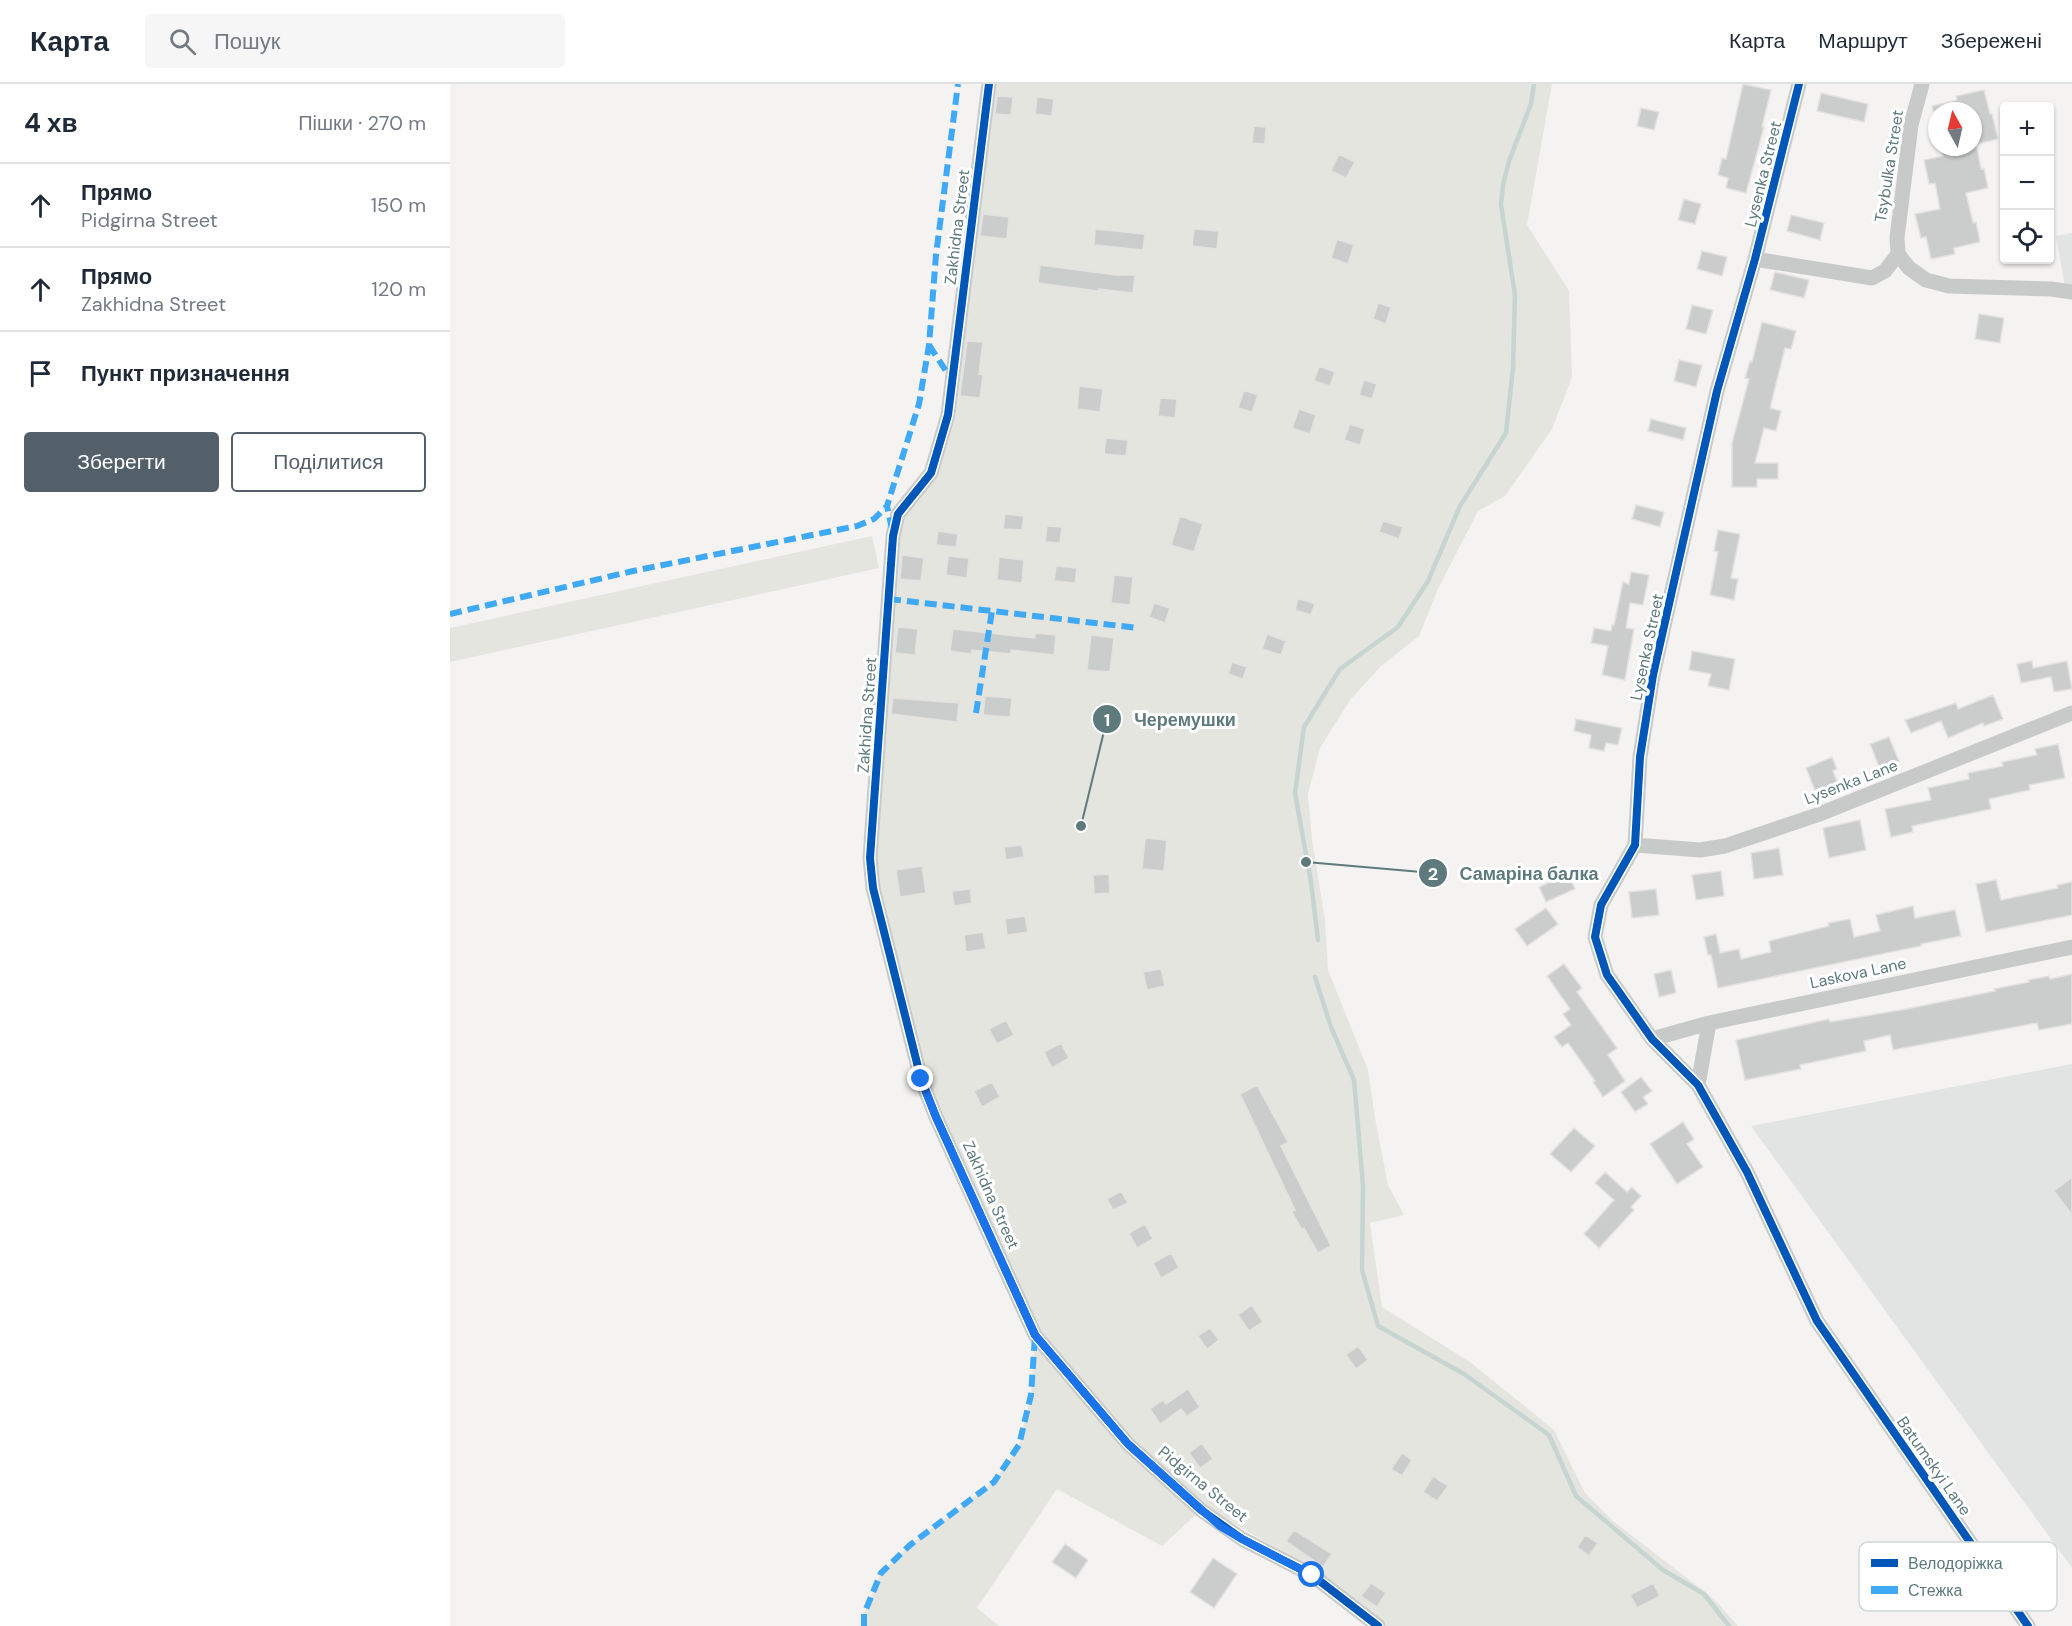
<!DOCTYPE html>
<html lang="uk">
<meta charset="utf-8">
<style>
body{margin:0;font-family:"DM Sans",sans-serif;background:#f6f6f7;color:#1f2937}
.controls{position:absolute;right:18px;top:18px;display:grid;overflow:hidden;border-radius:6px;box-shadow:0 2px 4px #0004}
.controls button{width:54px;height:54px;display:grid;place-items:center;padding:0;border:0;border-bottom:2px solid #e0e1e3;background:#fff;color:#1f2937;font:30px sans-serif}
.compass{position:absolute;left:1478px;top:18px;width:54px;height:54px;border-radius:50%;background:#fff;box-shadow:0 2px 4px #0004;rotate:352deg}
.stop{position:absolute;width:18px;height:18px;margin:-14px;border:4px solid #1a73e8;border-radius:50%;background:#fff}
.stop.end{background:#1a73e8;border-color:#fff;box-shadow:0 2px 6px #0008}
.list{margin:0;padding:0;list-style:none}
h2{display:flex;justify-content:space-between;align-items:center;height:78px;margin:0;padding:0 24px;font-size:26px}
h2 small{font-size:20px;font-weight:400;color:#747a83}
.list li{display:grid;grid-template-columns:39px 1fr auto;gap:18px;align-items:center;box-sizing:border-box;height:84px;padding:0 24px;border-top:2px solid #e0e1e3}
.list b{display:block;font-size:22px;white-space:nowrap}
.list p{margin:0;font-size:20px;white-space:nowrap;color:#747a83}
.list em{font-size:20px;font-style:normal;color:#747a83}
.actions{display:flex;gap:12px;padding:18px 24px}
.actions a{flex:1;padding:14px 0;border:2px solid #536069;border-radius:6px;text-align:center;font-size:21px;color:#536069}
.actions .main{background:#536069;color:#fff}
.icon{flex:none;width:33px;height:33px;fill:none;stroke:currentColor;stroke-width:2;stroke-linecap:round;stroke-linejoin:round}
.map{position:relative;flex:none;width:1622px;height:1542px;overflow:hidden}
header{display:flex;align-items:center;gap:36px;box-sizing:border-box;height:84px;padding:0 30px;background:#fff;border-bottom:2px solid #e0e1e3}
header strong{font-size:28px}
nav{display:flex;gap:33px;margin-inline-start:auto;font-size:21px}
.search{width:420px;height:54px;background:#f6f6f7;display:flex;align-items:center;gap:15px;box-sizing:border-box;padding:0 21px;border-radius:6px;color:#747a83;font-size:22px}
main{display:flex}
aside{flex:1;background:#fff}
.map>svg:first-child{display:block}
.built{fill:#e2e3e3}
.green{fill:#e4e5de}
.lines{fill:none;stroke-linecap:round;stroke-linejoin:round}
.stream{stroke:#c6d4d2;stroke-width:4.5}
.building{fill:#cbcdcc;stroke:#e3e2e1;stroke-width:1.5}
.street{stroke:#c8caca;stroke-width:15}
.quiet{stroke:#3fa9f5;stroke-width:6;stroke-dasharray:12 6;stroke-linecap:butt}
.cycleway-casing{stroke:#fff;stroke-width:11}
.cycleway{stroke:#0057b8;stroke-width:8}
.route{stroke:#1a73e8;stroke-width:8}
.labels{text-anchor:middle;dominant-baseline:central;stroke-width:6;stroke-linejoin:round;paint-order:stroke}
.street-label{font-size:16px;fill:#5e7a7d;stroke:#fff}
.key{fill:#fff;stroke:#cfd7d8;stroke-width:1.5}
.key-label{font-size:16px;fill:#5e7a7d}
.leader{fill:none;stroke:#5e7a7d;stroke-width:2}
.callout-dot{fill:#5e7a7d;stroke:#fff;stroke-width:2}
.mark-label{font-size:18px;text-anchor:middle;font-weight:bold;fill:#fff}
.callout-label{font-size:18px;text-anchor:middle;font-weight:bold;fill:#5e7a7d;stroke:#fff;stroke-width:6;stroke-linejoin:round;paint-order:stroke}
</style>
<header>
<strong>Карта</strong>
<div class="search"><svg class="icon" aria-label="search" viewBox="0 0 24 24"><circle cx="10" cy="10" r="6"/><path d="M15 15l6 6"/></svg>Пошук</div>
<nav><a>Карта</a><a>Маршрут</a><a>Збережені</a></nav>
</header>
<main>
<aside>
<h2>4 хв<small>Пішки · 270 m</small></h2>
<ul class="list">
<li><svg class="icon" aria-label="ahead" viewBox="0 0 24 24"><path d="M12 20V5M6 11l6-6 6 6"/></svg><div><b>Прямо</b><p>Pidgirna Street</p></div><em>150 m</em></li>
<li><svg class="icon" aria-label="ahead" viewBox="0 0 24 24"><path d="M12 20V5M6 11l6-6 6 6"/></svg><div><b>Прямо</b><p>Zakhidna Street</p></div><em>120 m</em></li>
<li><svg class="icon" aria-label="arrive" viewBox="0 0 24 24"><path d="M6 21V4h12l-3 4 3 4H6"/></svg><div><b>Пункт призначення</b></div></li>
</ul>
<div class="actions"><a class="main">Зберегти</a><a>Поділитися</a></div>
</aside>
<div class="map">
<svg width="1622" height="1542" viewBox="0 0 1622 1542">
<rect width="100%" height="100%" fill="#f4f3f1"/>
<path class="built" d="M1622 149V204L1615 203 1606 152Z
M1622 980V1484L1301 1042Z"/>
<path class="green" d="M544 0H1102L1077 141 1119 207 1122 293 1102 345 1055 412 1028 427 988 505 969 552 931 582 900 616 870 664 858 710 862 756 875 836 878 886 918 986 925 1034 938 1101 954 1131 920 1139 932 1223 1020 1278 1104 1346 1135 1409 1163 1437 1264 1515 1288 1542H937L865 1487 758 1424 682 1355 590 1246 477 995 429 805 426 776 449 453 454 433 487 392 506 332Z
M422 452 429 484 0 578V544Z
M585 1251 751 1426 712 1462 607 1405 527 1524 549 1542H414V1530L431 1489 460 1461 544 1398 569 1361 581 1311Z"/>
<g class="lines">
<path class="stream" d="M868 856 861 798 845 709 854 643 890 585 948 543 978 497 1010 422 1056 349 1063 284 1065 211 1051 121 1053 101 1059 77 1081 20 1084 0
M865 893 881 943 904 996 913 1102 912 1186 928 1242 1014 1290 1099 1351 1126 1412 1213 1486 1254 1510 1279 1542"/>
</g>
<path class="building" d="M1293 0 1321 6 1312 43H1314L1296 109 1276 104 1278 94 1268 91 1272 74 1276 75Z
M1534 6 1540 30H1542L1548 55 1523 61V27H1483L1482 22 1507 16 1506 12Z
M1371 9 1418 20 1414 38 1367 27Z
M547 12 563 13 561 31 545 30Z
M587 13 604 15 602 32 585 30Z
M1191 24 1209 28 1204 46 1187 42Z
M804 42 816 43 815 60 802 59Z
M1491 63H1527L1531 85 1534 84 1538 104 1516 109 1523 139 1526 138 1530 158 1504 164 1505 170 1481 175 1476 153 1471 154 1465 130 1490 125 1485 99 1479 100 1474 76 1493 72Z
M889 70 905 78 896 94 881 87Z
M1234 115 1251 120 1245 140 1228 136Z
M533 130 559 133 557 155 530 152Z
M1341 131 1374 139 1370 156 1337 147Z
M645 145 695 150 693 166 644 161Z
M744 145 769 147 767 165 742 162Z
M887 155 904 161 898 180 881 174Z
M1252 167 1277 173 1272 192 1247 185Z
M590 181 666 191H685L683 209 649 205 648 207 588 199Z
M1325 188 1359 196 1354 214 1320 206Z
M928 219 941 223 936 240 923 235Z
M1242 221 1263 226 1256 250 1236 245Z
M1529 230 1554 234 1550 259 1525 255Z
M1312 238 1346 247 1341 265 1335 264 1320 324 1331 327 1326 347 1314 344 1305 379H1328V395H1307V403H1282V359L1299 295 1295 294 1300 277 1302 278Z
M517 257 533 258 529 290 533 291 530 314 510 312Z
M1229 276 1252 281 1246 303 1224 297Z
M869 282 885 288 880 302 864 297Z
M914 296 927 300 922 315 909 311Z
M629 302 653 305 650 328 627 325Z
M794 306 808 311 802 328 788 324Z
M710 314 727 315 725 334 708 332Z
M849 325 866 331 860 350 842 344Z
M1201 335 1236 344 1233 356 1198 347Z
M900 340 915 345 910 361 894 356Z
M656 354 678 356 676 372 654 370Z
M1186 421 1214 428 1210 443 1182 435Z
M555 430 574 432 572 446 553 445Z
M730 432 753 440 744 468 721 461Z
M933 437 953 443 949 455 929 448Z
M597 442 612 443 610 459 595 458Z
M1268 446 1290 450 1281 494 1288 495 1284 516 1260 511 1268 468 1264 467Z
M488 447 508 450 506 463 486 461Z
M452 471 474 474 471 497 450 495Z
M498 472 519 474 517 494 496 491Z
M549 473 574 476 572 499 547 496Z
M606 482 627 484 625 499 604 497Z
M1181 488 1199 491 1193 521 1180 519 1176 544 1184 545 1175 596 1152 591 1158 562 1141 559 1144 544 1161 547 1162 541H1164L1173 498 1179 500Z
M664 491 683 493 680 521 661 519Z
M848 514 865 520 861 531 845 526Z
M704 519 720 524 715 539 699 533Z
M448 543 468 545 465 571 445 569Z
M503 545 585 554V549L606 551 604 571 561 566V570L522 566 521 570 500 567Z
M817 550 836 557 831 571 812 565Z
M641 551 664 554 660 588 637 586Z
M1242 567 1285 575 1279 606 1258 602 1261 590 1239 586Z
M1582 577 1583 584 1617 577 1622 605 1604 608 1601 593 1571 599 1567 580Z
M782 578 797 583 793 595 778 590Z
M1543 611 1553 635 1534 642 1533 639 1498 654 1491 637 1461 649 1455 636 1506 619 1508 625Z
M535 612 562 614 560 633 533 631Z
M443 614 509 619 507 638 441 630Z
M1126 635 1172 644 1168 661 1156 659 1154 667 1139 664 1141 651 1124 647Z
M1439 653 1449 677 1430 685 1420 660Z
M1608 660 1615 694 1579 701 1580 706 1539 715 1541 725 1462 742 1463 748 1441 753 1435 725 1481 716 1478 704 1519 695 1518 689 1553 682 1552 678 1587 671 1585 665Z
M1382 673 1387 685 1383 687 1390 705 1368 714 1356 684Z
M1410 736 1416 766 1379 774 1373 744Z
M695 754 717 756 714 787 692 785Z
M572 761 574 773 556 776 554 763Z
M1329 764 1333 791 1304 795 1301 769Z
M472 782 476 809 450 813 446 786Z
M1271 787 1274 812 1246 816 1242 791Z
M659 790 660 809 644 810 643 791Z
M1118 790 1125 805 1096 818 1089 803Z
M1546 796 1551 816 1608 804 1607 801 1622 798V831L1536 848 1526 800Z
M520 805 522 819 504 822 502 807Z
M1206 805 1209 831 1182 834 1179 808Z
M1463 822 1465 834 1505 826 1511 852 1471 860V862L1268 904 1261 871H1258L1254 853 1266 850 1270 869 1289 865 1291 875 1321 868 1319 857 1379 842 1378 839 1400 835 1404 853 1430 847 1426 831Z
M1096 824 1108 840 1077 862 1065 845Z
M575 832 578 848 557 851 555 835Z
M533 848 536 865 516 868 514 851Z
M1114 880 1132 904 1127 908 1167 964 1158 971 1175 997 1153 1013 1143 998 1145 997 1118 959 1112 963 1104 953 1121 941 1113 930 1120 925 1097 892Z
M711 885 715 902 697 906 693 888Z
M1221 886 1226 909 1209 913 1204 890Z
M1622 890V940L1589 946 1587 939 1443 966 1440 951 1414 957 1416 967 1350 981 1351 985 1295 996 1286 956 1379 935 1380 938 1456 925 1545 907 1544 905 1579 898 1578 896 1599 892 1600 895Z
M556 936 564 951 547 960 539 945Z
M611 959 619 974 602 984 594 968Z
M1191 993 1202 1007 1193 1013 1198 1020 1185 1028 1171 1008Z
M542 998 550 1013 532 1023 524 1007Z
M807 1001 838 1058 831 1062 881 1162 868 1169 854 1144 852 1146 842 1128 845 1126 790 1010Z
M1233 1038 1244 1055 1237 1060 1253 1083 1227 1100 1200 1060Z
M1124 1044 1145 1062 1121 1088 1100 1070Z
M1155 1088 1177 1108 1182 1103 1191 1112 1181 1123 1184 1126 1149 1164 1134 1150 1164 1116 1145 1099Z
M1622 1093V1131L1604 1107Z
M671 1107 678 1119 663 1126 657 1115Z
M695 1140 703 1155 687 1164 679 1149Z
M721 1169 729 1184 711 1194 703 1179Z
M802 1221 813 1238 799 1247 788 1231Z
M760 1244 769 1256 757 1265 748 1252Z
M908 1262 918 1276 906 1285 896 1271Z
M738 1305 750 1323 737 1332 731 1325 710 1340 700 1325 713 1316 716 1320Z
M752 1359 763 1375 750 1384 739 1369Z
M952 1369 962 1376 952 1392 941 1385Z
M983 1392 998 1402 987 1417 973 1408Z
M844 1446 882 1470 873 1483 836 1457Z
M1135 1451 1148 1459 1139 1472 1127 1463Z
M615 1460 638 1476 626 1494 602 1478Z
M763 1474 787 1490 764 1524 740 1508Z
M921 1499 936 1509 927 1523 911 1512Z
M1203 1499 1210 1512 1187 1524 1180 1511Z"/>
<g class="lines">
<path class="street" d="M539 0 498 331 481 389 448 430 443 452 420 774 423 804 471 995 486 1033 585 1251 678 1360 751 1426 792 1455 862 1491 928 1542
M1349 0 1305 175 1267 307 1203 591 1190 673 1185 761 1151 821 1145 853 1157 891 1202 955 1248 1001 1297 1088 1367 1237 1578 1542
M1448 170 1459 184 1476 196 1499 202 1601 205 1622 208
M1448 170 1447 154 1461 41 1472 0
M1305 175 1422 194 1435 187 1448 170
M1185 761 1250 766 1275 762 1367 731 1622 629
M1202 955 1259 939 1622 863
M1248 1001 1259 939"/>
<path class="quiet" d="M479 261 502 296
M442 445 437 422 469 320 479 261 486 171 508 0
M439 515 688 544
M0 530 183 487 407 442 424 435 437 422
M526 629 542 527
M414 1542V1530L431 1489 460 1461 544 1398 569 1361 581 1311 585 1252"/>
<g class="cycleway-casing">
<path id="cycleway" d="M539 0 498 331 481 389 448 430 443 452 420 774 423 804 471 995 486 1033 585 1251 678 1360 751 1426 792 1455 862 1491 928 1542
M1349 0 1305 175 1267 307 1203 591 1190 673 1185 761 1151 821 1145 853 1157 891 1202 955 1248 1001 1297 1088 1367 1237 1578 1542"/>
</g>
<use href="#cycleway" class="cycleway"/>
</g>
<g class="lines">
<path class="route" d="M471 995 486 1033 585 1251 678 1360 752 1426 770 1442 792 1455 862 1491"/>
</g>
<g class="labels">
<g class="street-label">
<text transform="translate(1439 82) rotate(-81)">Tsybulka Street</text>
<text transform="translate(1313 90) rotate(-76)">Lysenka Street</text>
<text transform="translate(507 143) rotate(-83)">Zakhidna Street</text>
<text transform="translate(1197 563) rotate(-78)">Lysenka Street</text>
<text transform="translate(417 631) rotate(-86)">Zakhidna Street</text>
<text transform="translate(1401 698) rotate(-21)">Lysenka Lane</text>
<text transform="translate(1408 889) rotate(-12)">Laskova Lane</text>
<text transform="translate(541 1111) rotate(66)">Zakhidna Street</text>
<text transform="translate(1484 1382) rotate(55)">Batumskyi Lane</text>
<text transform="translate(753 1400) rotate(39)">Pidgirna Street</text>
</g>
</g>
<rect x="1409" y="1458" width="198" height="69" rx="9" class="key"/>
<rect x="1421" y="1475" width="27" height="8" fill="#0057b8"/>
<rect x="1421" y="1502" width="27" height="8" fill="#3fa9f5"/>
<g class="key-label">
<text x="1458" y="1485">Велодоріжка</text>
<text x="1458" y="1512">Стежка</text>
</g>
<path class="leader" d="M631 742L657 635M856 778L983 789"/>
<g class="callout-dot">
<circle cx="631" cy="742" r="6"/>
<circle cx="856" cy="778" r="6"/>
<circle cx="657" cy="635" r="15"/>
<circle cx="983" cy="789" r="15"/>
</g>
<g class="mark-label">
<text x="657" y="642">1</text>
<text x="983" y="796">2</text>
</g>
<g class="callout-label">
<text x="735" y="642">Черемушки</text>
<text x="1079" y="796">Самаріна балка</text>
</g>
</svg>
<div class="controls">
<button>+</button>
<button>−</button>
<button><svg class="icon" aria-label="locate" viewBox="0 0 24 24"><circle cx="12" cy="12" r="6"/><path d="M12 2v4M12 18v4M2 12h4M18 12h4"/></svg></button>
</div>
<svg class="compass" viewBox="-18 -18 36 36"><path d="M0-13l5 13h-10z" fill="#e53935"/><path d="M0 13l5-13h-10z" fill="#747a83"/></svg>
<div class="stop" style="left:862px;top:1491px"></div>
<div class="stop end" style="left:471px;top:995px"></div>
</div>
</main>
